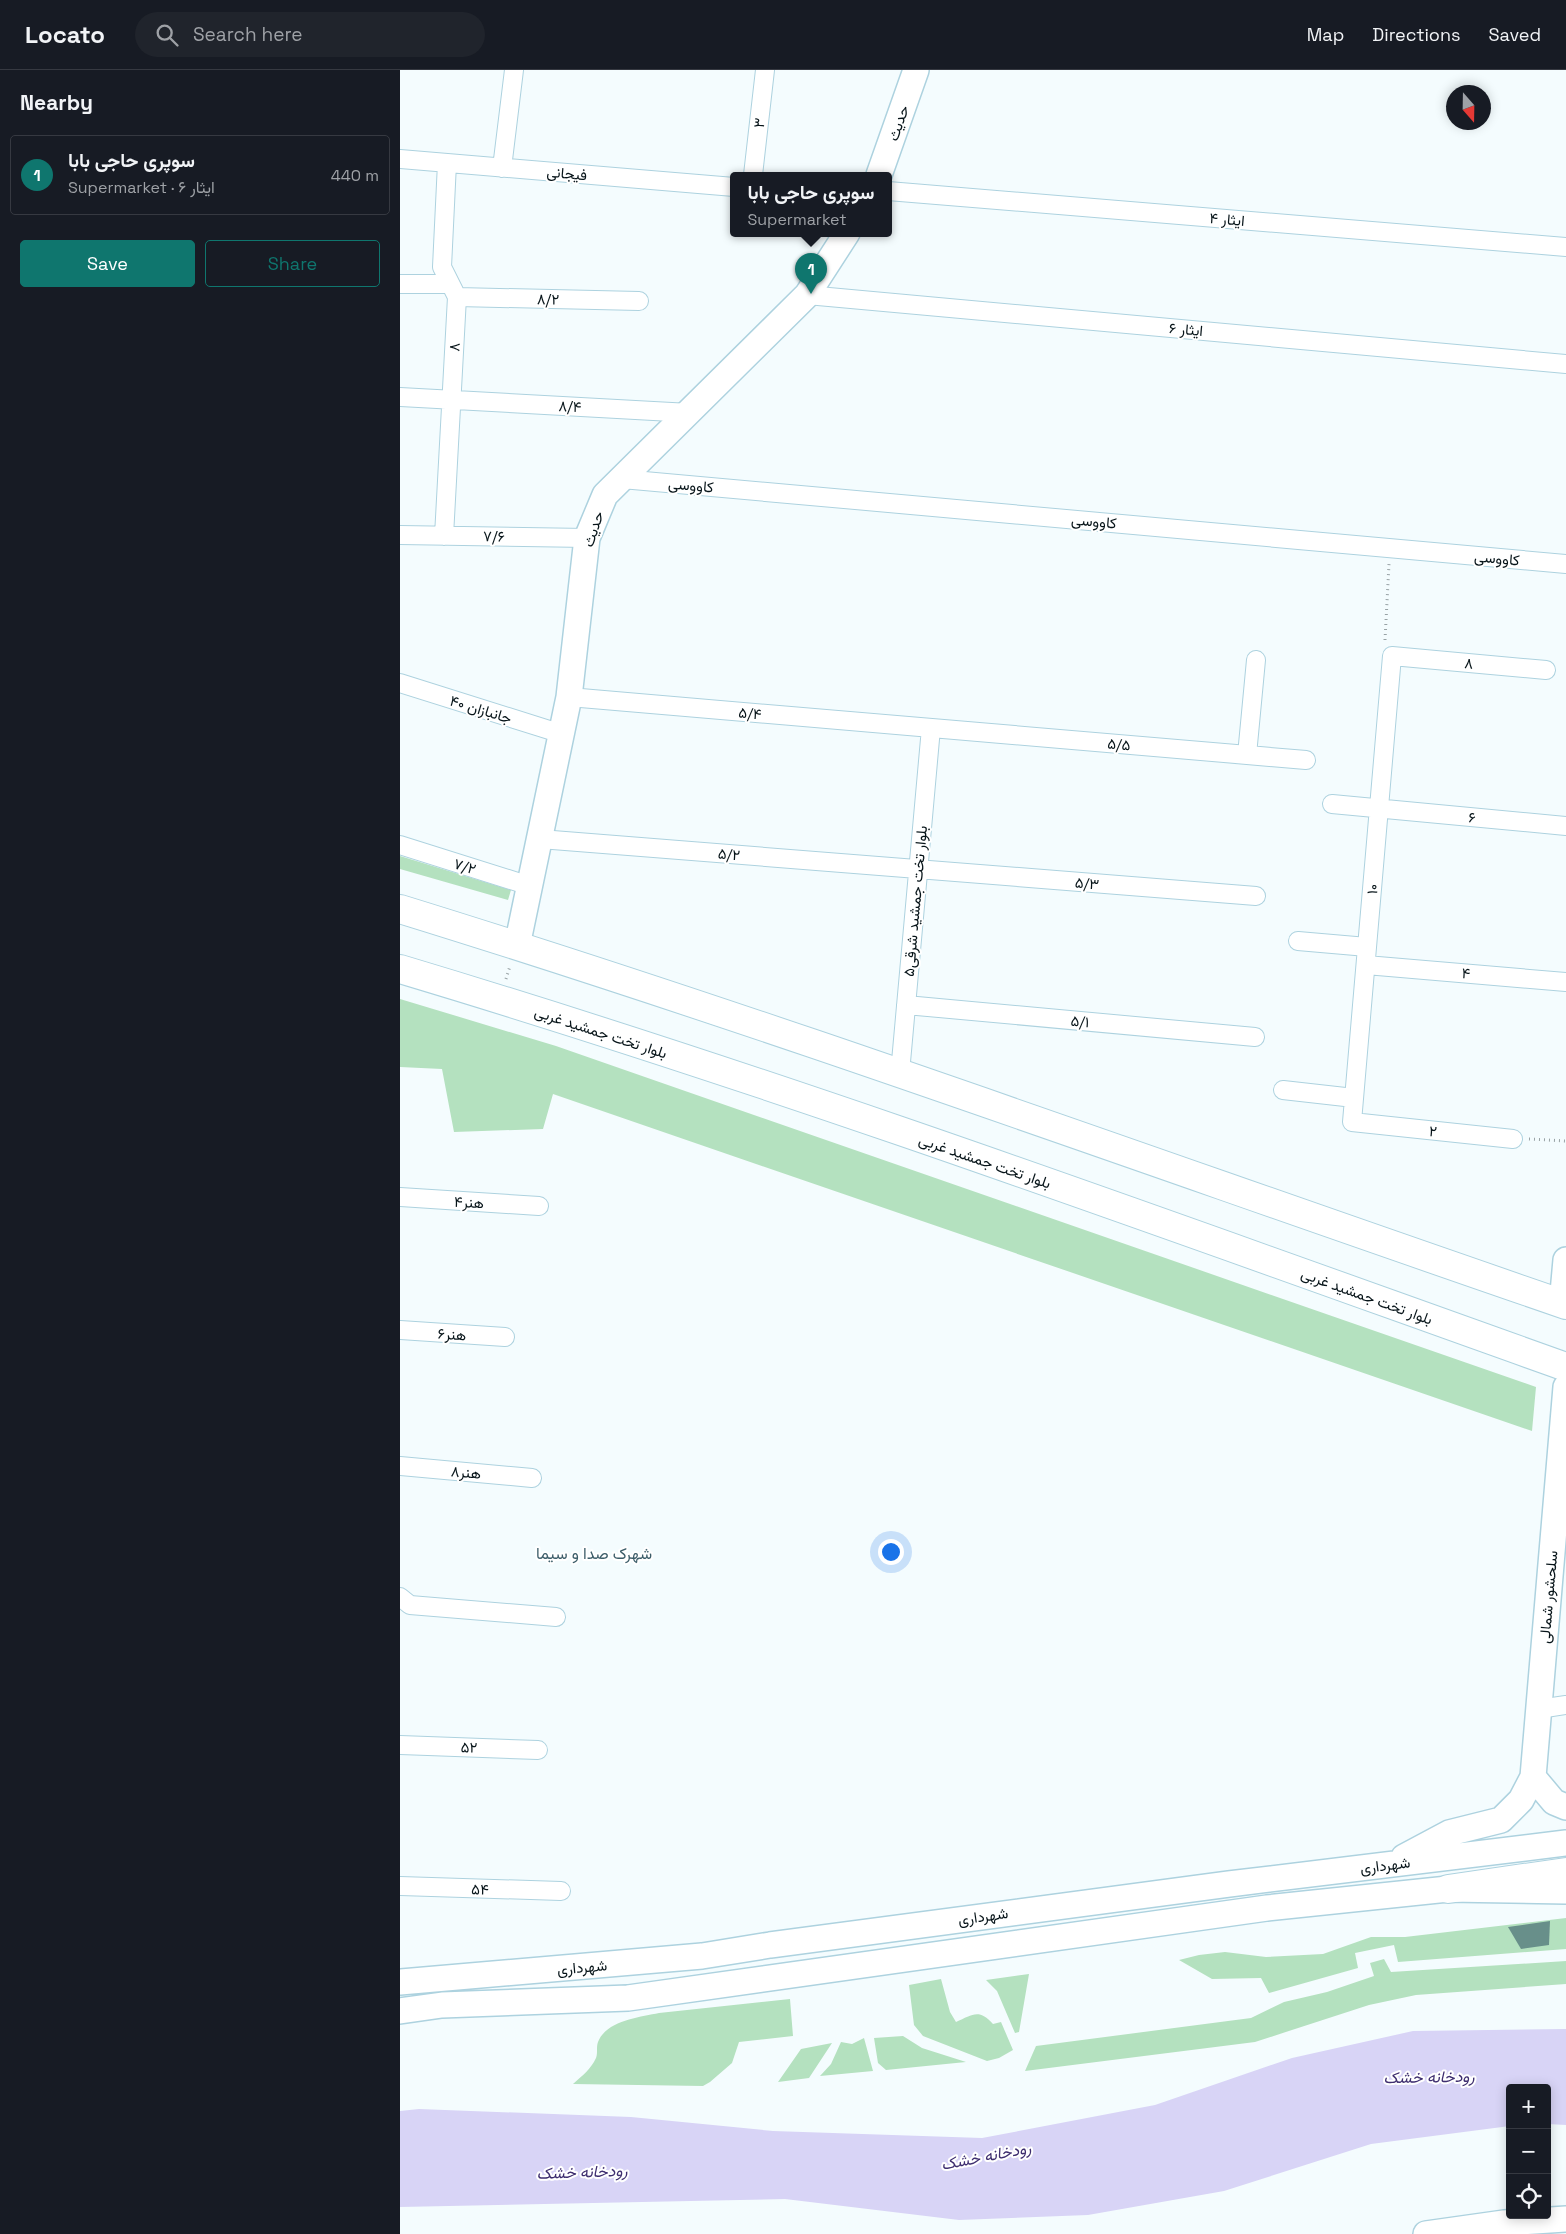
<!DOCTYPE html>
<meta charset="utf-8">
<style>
body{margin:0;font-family:"Space Grotesk",Vazirmatn,sans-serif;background:#20242c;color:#f1f3f6}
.controls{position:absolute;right:15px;bottom:15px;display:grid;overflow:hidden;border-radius:5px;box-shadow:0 2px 12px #0003}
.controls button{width:45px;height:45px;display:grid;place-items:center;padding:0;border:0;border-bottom:1px solid #363941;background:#171b24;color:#f1f3f6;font:25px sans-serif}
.compass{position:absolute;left:1046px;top:15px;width:45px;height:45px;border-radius:50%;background:#171b24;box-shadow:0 2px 12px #0003;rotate:160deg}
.you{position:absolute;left:490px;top:1481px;width:18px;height:18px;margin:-12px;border:4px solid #fff;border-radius:50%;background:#1a73e8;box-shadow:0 0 0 8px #1a73e833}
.badge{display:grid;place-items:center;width:32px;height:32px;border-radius:50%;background:#0f766e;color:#fff;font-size:16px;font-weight:700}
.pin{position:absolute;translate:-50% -41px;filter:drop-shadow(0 1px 2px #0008)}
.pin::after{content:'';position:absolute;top:26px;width:18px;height:15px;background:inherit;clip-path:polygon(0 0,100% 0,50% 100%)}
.popup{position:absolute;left:330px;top:102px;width:162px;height:65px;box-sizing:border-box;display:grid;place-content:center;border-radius:5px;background:#171b24;filter:drop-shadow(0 1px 4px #0005);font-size:16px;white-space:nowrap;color:#9ea1a6}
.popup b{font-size:19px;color:#f1f3f6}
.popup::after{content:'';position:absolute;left:50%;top:100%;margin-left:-10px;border:10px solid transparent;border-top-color:#171b24}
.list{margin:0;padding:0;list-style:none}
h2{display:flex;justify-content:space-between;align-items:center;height:65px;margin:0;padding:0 20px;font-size:21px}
h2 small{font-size:16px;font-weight:400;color:#9ea1a6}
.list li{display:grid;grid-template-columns:32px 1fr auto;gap:15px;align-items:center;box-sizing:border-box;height:80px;margin:0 10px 10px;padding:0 10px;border:1px solid #363941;border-radius:5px}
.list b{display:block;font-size:19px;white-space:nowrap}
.list p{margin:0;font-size:16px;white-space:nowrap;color:#9ea1a6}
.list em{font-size:16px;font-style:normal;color:#9ea1a6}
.actions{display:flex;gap:10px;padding:15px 20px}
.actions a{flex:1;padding:11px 0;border:1px solid #0f766e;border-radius:5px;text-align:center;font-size:18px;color:#0f766e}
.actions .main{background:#0f766e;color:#fff}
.icon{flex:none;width:28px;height:28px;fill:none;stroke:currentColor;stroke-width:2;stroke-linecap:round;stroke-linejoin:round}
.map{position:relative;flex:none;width:1166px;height:2164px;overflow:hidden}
header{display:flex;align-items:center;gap:30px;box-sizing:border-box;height:70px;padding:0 25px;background:#171b24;border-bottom:1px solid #363941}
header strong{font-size:24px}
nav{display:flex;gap:28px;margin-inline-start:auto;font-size:18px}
.search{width:350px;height:45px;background:#20242c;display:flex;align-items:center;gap:12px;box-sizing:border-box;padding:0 18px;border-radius:28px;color:#9ea1a6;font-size:19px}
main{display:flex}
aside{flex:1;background:#171b24}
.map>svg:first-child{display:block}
.green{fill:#b4e1bf}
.water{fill:#d8d4f6}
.building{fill:#688f8a}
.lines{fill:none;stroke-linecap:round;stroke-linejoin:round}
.street-casing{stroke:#add2df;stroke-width:20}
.secondary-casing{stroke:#add2df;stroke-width:28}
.primary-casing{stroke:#add2df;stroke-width:30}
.path{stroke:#98a2a5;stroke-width:3;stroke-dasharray:1 4;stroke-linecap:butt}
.street{stroke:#fff;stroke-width:18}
.secondary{stroke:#fff;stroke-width:25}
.primary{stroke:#fff;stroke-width:28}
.labels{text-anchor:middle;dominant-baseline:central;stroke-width:4;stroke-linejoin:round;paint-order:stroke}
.street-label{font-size:15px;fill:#071419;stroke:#fff}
.neighbourhood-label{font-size:16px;fill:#3c5d69;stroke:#fff}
.water-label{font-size:16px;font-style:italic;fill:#3e2e6f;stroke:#fff}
</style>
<header>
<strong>Locato</strong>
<div class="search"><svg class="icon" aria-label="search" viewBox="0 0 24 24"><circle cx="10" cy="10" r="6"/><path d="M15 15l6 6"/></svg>Search here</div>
<nav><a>Map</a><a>Directions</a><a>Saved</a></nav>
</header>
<main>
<aside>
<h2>Nearby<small></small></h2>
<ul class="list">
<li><span class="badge">1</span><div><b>سوپری حاجی بابا</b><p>Supermarket · ایثار ۶</p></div><em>440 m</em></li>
</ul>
<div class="actions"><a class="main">Save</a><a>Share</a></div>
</aside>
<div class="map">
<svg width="1166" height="2164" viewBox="0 0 1166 2164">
<rect width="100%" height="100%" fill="#f4fcfe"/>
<path class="green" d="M0 786 111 820 108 830 0 799Z
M0 929 156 976 1136 1317 1132 1361 153 1024 143 1059 54 1062 42 999 0 997Z
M1166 1848V1879L998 1892 994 1875 955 1883 958 1898 869 1923 861 1908 812 1909 779 1890 799 1885 825 1882 866 1887 923 1884 971 1867H1005Z
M984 1889 991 1902 1166 1891V1914L1016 1925 969 1935 855 1972 625 2001 636 1976 851 1948 884 1932 927 1922 974 1906 970 1893Z
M629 1904 619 1962 615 1963 597 1921 586 1910Z
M541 1909 550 1942 556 1952C572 1945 579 1938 593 1954L601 1952 613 1980 599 1988 587 1991 523 1966 514 1955 509 1915Z
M390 1929 393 1966 339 1972 332 1993 310 2012 303 2016 173 2014C182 2006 191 1999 196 1988 198 1983 196 1977 198 1972 206 1951 239 1947 259 1943Z
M503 1966 522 1978 566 1992 486 2000 478 1993 474 1968Z
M464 1968 473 2001 420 2006 431 1994 441 1972 452 1974Z
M432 1973 409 2008 378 2012 401 1979Z"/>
<path class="water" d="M1166 1959V2055L1147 2054V2018H1110V2056L971 2074 824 2121 688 2145 559 2150 385 2129 0 2137V2041L19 2039 231 2047 373 2061 582 2068 755 2035 892 1988 1013 1961Z"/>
<path class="building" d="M1150 1851 1149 1875 1121 1879 1108 1857Z"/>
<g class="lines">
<g class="street-casing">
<path id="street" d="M0 89 334 117
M102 98 114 0
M353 105 365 0
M488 121 1166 177
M0 214H50
M407 225 1166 294
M57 227 239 231
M0 327 290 343
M222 409 1166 494
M0 465 187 468
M44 466 57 227 42 197 47 93
M0 613 162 664
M169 627 906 690
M847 685 856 590
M932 734 1166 756
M140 769 856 826
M0 775 130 816
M898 871 967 877
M966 895 1166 912
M506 935 855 967
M500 1003 531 658
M883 1020 954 1028
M1113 1069 952 1052 992 586 1146 600
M0 1127 139 1136
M0 1260 105 1267
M0 1396 132 1408
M0 1527 10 1535 156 1547
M1139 1639 1166 1635
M0 1675 138 1680
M0 1816 161 1821"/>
</g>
<g class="secondary-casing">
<path id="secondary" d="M479 105 516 0
M117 876 169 627 187 468 205 425 407 225 447 163
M1162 1234 1166 1190
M1133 1707 1166 1317
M1004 1787 1049 1763 1101 1750 1121 1730 1133 1707 1154 1732 1166 1737
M0 1912 302 1886 370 1875 829 1814 1166 1773
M0 1941 42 1935 228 1928 867 1838 1048 1819 1166 1821
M1026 2164 1104 2153 1166 2149"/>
</g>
<g class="primary-casing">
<path id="primary" d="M0 839C392 960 778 1102 1166 1235
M0 899C394 1017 779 1159 1166 1297
M1048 1819 1166 1802"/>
</g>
<path class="path" d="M985 570 989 494
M106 909 110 896
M1129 1069 1166 1071"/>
<use href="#street" class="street"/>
<use href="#secondary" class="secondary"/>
<use href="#primary" class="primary"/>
</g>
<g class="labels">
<g class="street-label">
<text transform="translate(359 53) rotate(-83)">۳</text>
<text transform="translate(498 53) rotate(-71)">حدیث</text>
<text transform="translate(167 103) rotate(5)">فیجانی</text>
<text transform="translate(827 149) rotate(5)">ایثار ۴</text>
<text transform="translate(148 229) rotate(1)">۸/۲</text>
<text transform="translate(786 259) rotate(5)">ایثار ۶</text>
<text transform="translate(54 277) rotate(-87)">۸</text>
<text transform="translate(170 336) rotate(3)">۸/۴</text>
<text transform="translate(291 415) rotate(5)">کاووسی</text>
<text transform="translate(694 451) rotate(5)">کاووسی</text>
<text transform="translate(193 459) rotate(-72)">حدیث</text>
<text transform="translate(94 466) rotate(1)">۷/۶</text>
<text transform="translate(1097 488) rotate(5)">کاووسی</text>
<text transform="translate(1069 593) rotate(5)">۸</text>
<text transform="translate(81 639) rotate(17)">۴۰ جانبازان</text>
<text transform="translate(350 643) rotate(5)">۵/۴</text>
<text transform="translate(719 674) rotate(5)">۵/۵</text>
<text transform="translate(1072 747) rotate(5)">۶</text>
<text transform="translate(329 784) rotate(5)">۵/۲</text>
<text transform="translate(65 796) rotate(17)">۷/۲</text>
<text transform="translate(687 813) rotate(5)">۵/۳</text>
<text transform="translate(972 819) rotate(-85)">۱۰</text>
<text transform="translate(515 831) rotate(-85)">بلوار تخت جمشید شرقی۵</text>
<text transform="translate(1066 903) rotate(5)">۴</text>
<text transform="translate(680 951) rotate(5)">۵/۱</text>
<text transform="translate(201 962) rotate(18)">بلوار تخت جمشید غربی</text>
<text transform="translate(1033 1061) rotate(6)">۲</text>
<text transform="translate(585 1091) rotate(19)">بلوار تخت جمشید غربی</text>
<text transform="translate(69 1132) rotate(3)">هنر۴</text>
<text transform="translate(967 1226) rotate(20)">بلوار تخت جمشید غربی</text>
<text transform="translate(52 1264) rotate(4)">هنر۶</text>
<text transform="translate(66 1402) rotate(5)">هنر۸</text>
<text transform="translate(1148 1527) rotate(-85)">سلحشور شمالی</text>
<text transform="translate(69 1677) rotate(2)">۵۲</text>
<text transform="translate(985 1795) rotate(-7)">شهرداری</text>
<text transform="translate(80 1819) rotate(2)">۵۴</text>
<text transform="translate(583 1846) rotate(-8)">شهرداری</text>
<text transform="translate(182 1897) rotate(-5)">شهرداری</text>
</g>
<g class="neighbourhood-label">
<text x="194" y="1483">شهرک صدا و سیما</text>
</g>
<g class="water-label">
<text transform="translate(1029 2007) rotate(-1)">رودخانه خشک</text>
<text transform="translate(586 2086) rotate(-11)">رودخانه خشک</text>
<text transform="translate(182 2102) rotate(-2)">رودخانه خشک</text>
</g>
</g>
</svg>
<div class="controls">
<button>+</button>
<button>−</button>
<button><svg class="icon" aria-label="locate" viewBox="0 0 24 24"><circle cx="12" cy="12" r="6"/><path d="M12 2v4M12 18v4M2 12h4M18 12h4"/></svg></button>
</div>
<svg class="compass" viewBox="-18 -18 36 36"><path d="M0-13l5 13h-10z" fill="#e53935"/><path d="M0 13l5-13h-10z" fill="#9ea1a6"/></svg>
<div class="you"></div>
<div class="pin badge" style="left:411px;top:224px">1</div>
<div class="popup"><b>سوپری حاجی بابا</b>Supermarket</div>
</div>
</main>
